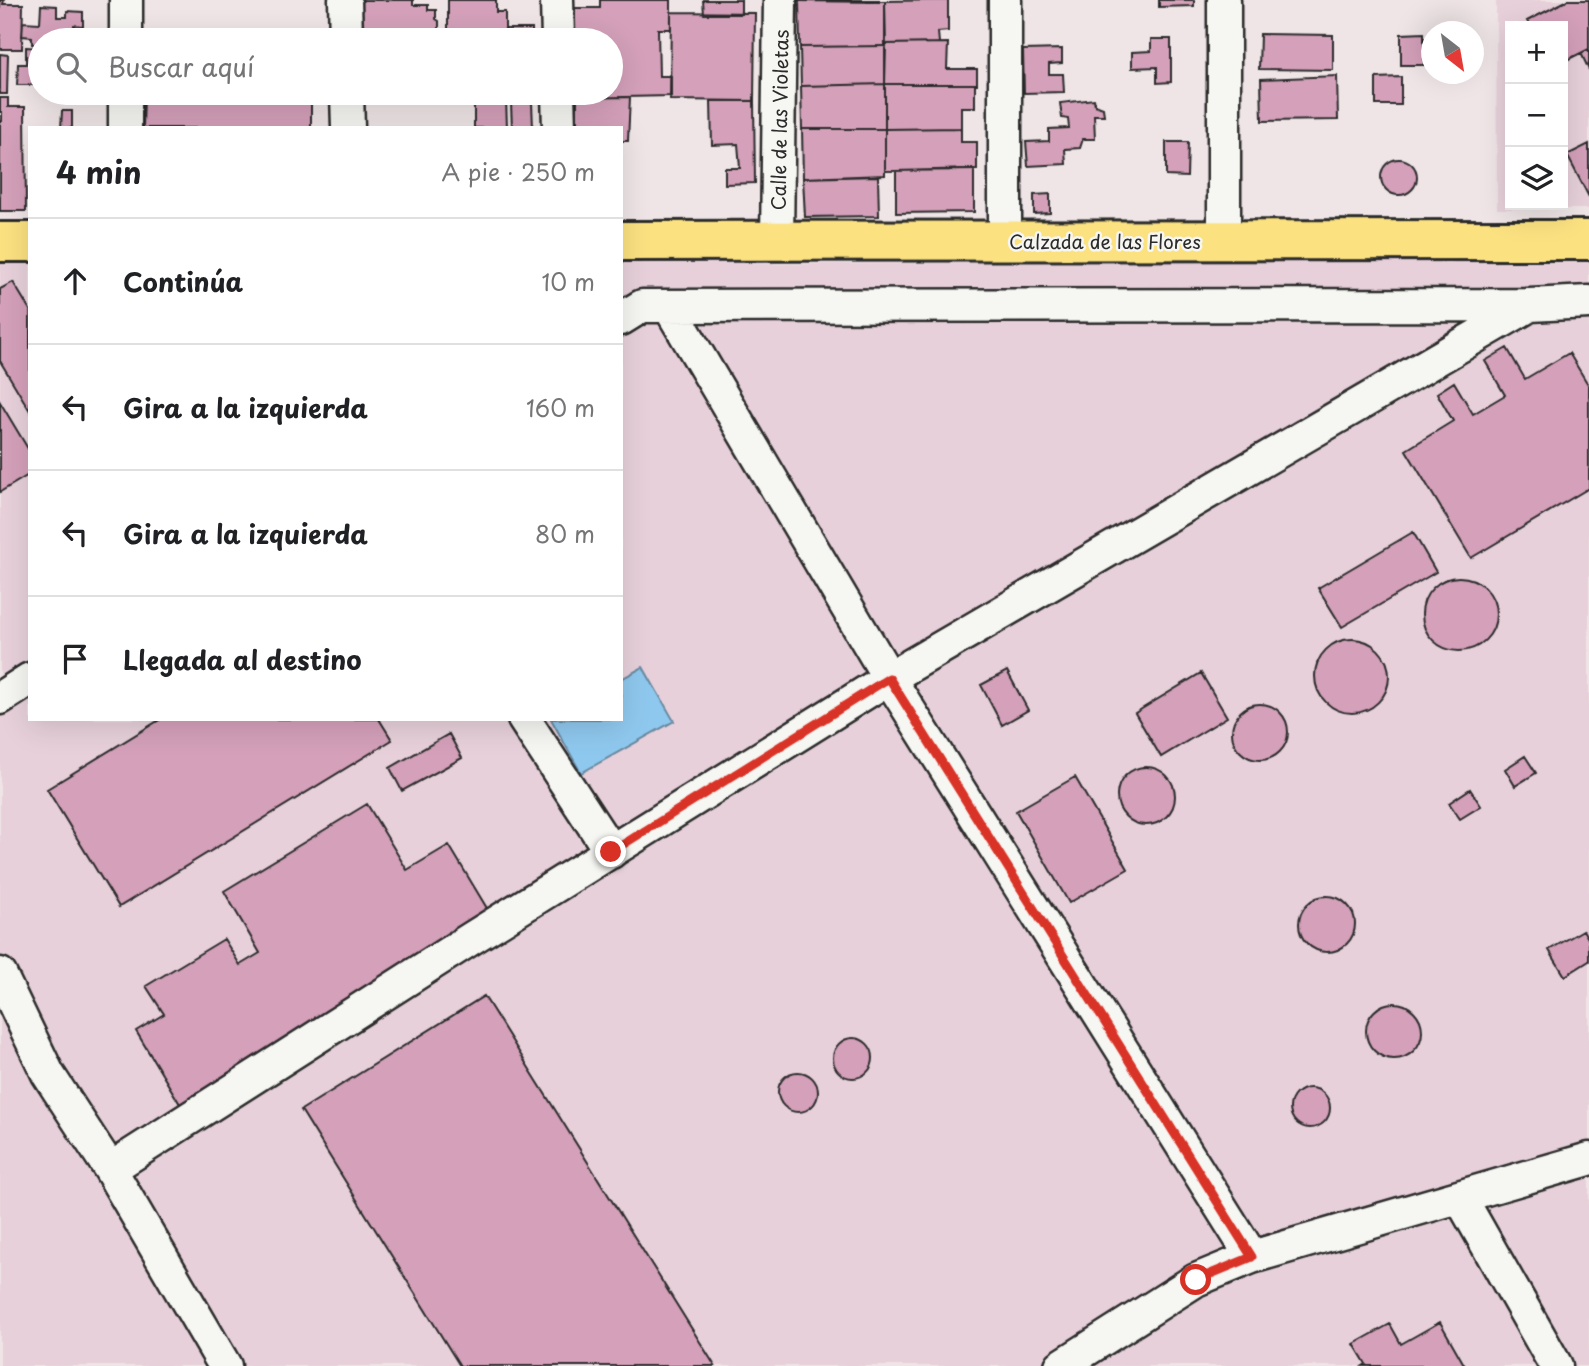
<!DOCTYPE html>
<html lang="es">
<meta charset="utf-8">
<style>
body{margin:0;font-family:"Playpen Sans",sans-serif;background:#f6f6f6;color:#202124}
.controls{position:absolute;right:21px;top:21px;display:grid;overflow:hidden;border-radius:0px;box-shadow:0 7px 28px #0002}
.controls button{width:63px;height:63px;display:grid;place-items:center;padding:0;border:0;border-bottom:2px solid #e0e0e0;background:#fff;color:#202124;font:35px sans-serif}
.compass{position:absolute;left:1421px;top:21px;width:63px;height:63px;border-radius:50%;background:#fff;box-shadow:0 7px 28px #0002;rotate:149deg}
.stop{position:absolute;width:21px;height:21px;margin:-16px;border:5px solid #d93025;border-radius:50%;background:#fff}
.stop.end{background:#d93025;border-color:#fff;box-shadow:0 2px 7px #0008}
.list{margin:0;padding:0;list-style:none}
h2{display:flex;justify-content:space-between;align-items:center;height:91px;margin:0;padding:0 28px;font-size:30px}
h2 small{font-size:23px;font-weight:400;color:#757577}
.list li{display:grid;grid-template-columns:46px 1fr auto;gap:21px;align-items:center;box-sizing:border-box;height:126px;padding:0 28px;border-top:2px solid #e0e0e0}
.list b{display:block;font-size:26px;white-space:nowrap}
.list em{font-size:23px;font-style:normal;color:#757577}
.icon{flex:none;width:38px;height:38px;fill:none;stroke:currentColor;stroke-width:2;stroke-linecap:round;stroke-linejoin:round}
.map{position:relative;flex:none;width:1589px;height:1366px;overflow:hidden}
.search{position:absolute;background:#fff;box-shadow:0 7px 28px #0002;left:28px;top:28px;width:595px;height:77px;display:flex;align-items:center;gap:18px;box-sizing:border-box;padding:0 24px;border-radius:38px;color:#757577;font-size:26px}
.panel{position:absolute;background:#fff;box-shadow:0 7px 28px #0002;left:28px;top:126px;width:595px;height:595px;border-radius:0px}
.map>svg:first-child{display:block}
.built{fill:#e7d0da;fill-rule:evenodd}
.water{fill:#8fc8ee;stroke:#6789a0;stroke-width:2}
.building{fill:#d4a0ba;stroke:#2b2b2b;stroke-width:2}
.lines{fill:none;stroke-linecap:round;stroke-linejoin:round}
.minor-casing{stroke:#2b2b2b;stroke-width:37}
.major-casing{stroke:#2b2b2b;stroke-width:44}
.minor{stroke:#f6f6f2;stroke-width:32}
.major{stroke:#fbe180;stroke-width:38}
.route{stroke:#d93025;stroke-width:9}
.labels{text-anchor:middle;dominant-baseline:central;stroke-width:5;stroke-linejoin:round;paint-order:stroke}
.street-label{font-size:19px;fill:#2b2b2b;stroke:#f6f6f2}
</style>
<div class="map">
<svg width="1589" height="1366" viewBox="0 0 1589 1366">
<rect width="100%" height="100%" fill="#efe5e7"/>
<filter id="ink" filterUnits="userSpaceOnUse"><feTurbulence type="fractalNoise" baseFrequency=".0143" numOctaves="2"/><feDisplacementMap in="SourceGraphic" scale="14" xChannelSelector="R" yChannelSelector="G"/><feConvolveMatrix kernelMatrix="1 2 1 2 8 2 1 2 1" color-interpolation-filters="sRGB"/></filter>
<g filter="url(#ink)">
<path class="built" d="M1496 0H1589V209H1497ZM1510 26H1563V205H1510Z
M0 254H30V719H621V260L779 264 1589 259V1366H0Z"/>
<path class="water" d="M643 667 674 721 581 773 551 719H621V679Z"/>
<path class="building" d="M0 0H4L3 4H23L22 49H0Z
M354 0H413V5H428V10H436V19L439 21V40H355Z
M448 0H496V12H505V29H532V40H448Z
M600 0H671V29H658L659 76H671V96L577 98V93H611V40H575V8H600Z
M703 0H741V14H704Z
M799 0H879V2L799 1Z
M948 0V31L938 32 939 43 885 44V1Z
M1159 0H1194V6L1159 7Z
M1568 0H1589V49L1563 62V26H1530L1527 21Z
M799 1H885L886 46 800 47Z
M41 5 57 6V17H67V11L83 12V26L74 25V36H65V40H40V45L32 44V37L22 36 23 22 40 23Z
M671 12 755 13 754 101 670 100Z
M1424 33V65H1401V34Z
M1260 34 1333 35V70L1259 69Z
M1151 39H1171V82L1157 83V67L1132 68V52L1151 51Z
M948 43 947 69H977V84H885V44Z
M886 46 885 84 801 86 800 47Z
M26 47 40 48 39 85H17L18 64H26Z
M1062 49V63L1049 64V74H1063L1064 92 1024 93 1023 50Z
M1589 49V70L1581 53Z
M0 54 8 55 7 94H0Z
M1337 76 1338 120 1262 121 1261 79Z
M1401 77V105H1376V78Z
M885 84V129H802L801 86Z
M885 84H975V107H961V128L885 129Z
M144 97H311V128H143Z
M630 97 628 141H621V128H577V98Z
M0 98H8V107H25L26 211H0V121H2V112H0Z
M506 99 507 128H474V100Z
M1094 99 1095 105 1103 108 1104 115H1094L1095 139H1083L1080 148 1065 149 1066 164 1028 166 1026 142 1049 141V129L1069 128 1068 119 1062 118 1060 103Z
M711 101H754L755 183 725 184V168H740L738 144 712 145Z
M532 102 533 128H512L511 103Z
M62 111H72V128H61Z
M961 128V142H977V170L885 171V129Z
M802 129H885V175L803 178Z
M1166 142H1188L1187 177 1166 176Z
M1589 144V197L1567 155Z
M1381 177a18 18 0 1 1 36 0a18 18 0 1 1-36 0Z
M974 169V212L896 213V171Z
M878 176 879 216 805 217 803 178Z
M1050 194V213L1034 214V195Z
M13 282 30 310V411L0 361V289Z
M1507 348 1525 379 1569 353 1589 386V488L1471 558 1406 450 1453 421 1437 393 1454 382 1473 414 1505 395 1485 361Z
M0 402 30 452V474L0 492Z
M1413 532 1436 572 1342 627 1318 588Z
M1422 614a37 37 0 1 1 74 0a37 37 0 1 1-74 0Z
M1315 676a37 37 0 1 1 74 0a37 37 0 1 1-74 0Z
M1007 671 1028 710 1002 725 981 685Z
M1201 673 1227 717 1161 757 1135 713Z
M1232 732a28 28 0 1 1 56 0a28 28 0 1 1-56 0Z
M161 719H379L392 740 119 907 47 789Z
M449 734 462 758 402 791 390 768Z
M1525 756 1536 773 1515 786 1505 769Z
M1117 796a29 29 0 1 1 58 0a29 29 0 1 1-58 0Z
M1075 777 1128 869 1069 903 1016 811Z
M1470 789 1481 806 1460 819 1449 803Z
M367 804 407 870 449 845 491 915 180 1104 136 1031 164 1014 146 986 224 939 240 965 260 953 224 891Z
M1299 924a28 28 0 1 1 56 0a28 28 0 1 1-56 0Z
M1583 930 1589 940V961L1565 976 1549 950Z
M484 996 715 1366H460L301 1110Z
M1366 1031a28 28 0 1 1 56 0a28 28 0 1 1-56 0Z
M833 1058a20 20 0 1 1 40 0a20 20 0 1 1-40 0Z
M778 1092a20 20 0 1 1 40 0a20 20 0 1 1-40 0Z
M1290 1108a20 20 0 1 1 40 0a20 20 0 1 1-40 0Z
M1440 1322 1465 1366H1363L1366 1364 1354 1344 1390 1324 1401 1344Z"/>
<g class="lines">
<g class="minor-casing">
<path id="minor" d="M345 0 346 40
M557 0 558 40
M1005 0V241
M1224 0V241
M126 40V0
M347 93 348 128
M558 93 559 128
M125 128V93
M777 241 780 0
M669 306 889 678 1252 1257
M621 319 642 306 1530 305 1589 302
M0 698 30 679
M524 719 611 852
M0 974 48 1074 110 1169 225 1366
M110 1169 472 938 889 678 1530 305
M1460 1197 1556 1366
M1061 1366 1196 1280 1252 1257 1589 1159"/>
</g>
<g class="major-casing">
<path id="major" d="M621 241 1589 240
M0 242H30"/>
</g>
<use href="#minor" class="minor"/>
<use href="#major" class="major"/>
</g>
</g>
<g class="lines" filter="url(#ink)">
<path class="route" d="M611 852 889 678 1252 1257 1196 1280"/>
</g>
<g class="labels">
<g class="street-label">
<text transform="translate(779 120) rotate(-89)">Calle de las Violetas</text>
<text x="1105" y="241">Calzada de las Flores</text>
</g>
</g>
</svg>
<div class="controls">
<button>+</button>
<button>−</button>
<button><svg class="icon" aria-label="layers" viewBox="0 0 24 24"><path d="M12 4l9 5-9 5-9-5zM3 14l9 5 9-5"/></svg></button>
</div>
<svg class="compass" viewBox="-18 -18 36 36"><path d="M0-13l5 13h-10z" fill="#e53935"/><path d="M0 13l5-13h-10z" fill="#757577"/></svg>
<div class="stop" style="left:1196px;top:1280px"></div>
<div class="stop end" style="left:611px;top:852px"></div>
<div class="search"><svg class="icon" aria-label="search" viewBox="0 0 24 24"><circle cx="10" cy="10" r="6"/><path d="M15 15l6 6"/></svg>Buscar aquí</div>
<section class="panel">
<h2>4 min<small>A pie · 250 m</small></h2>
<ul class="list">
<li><svg class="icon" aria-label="ahead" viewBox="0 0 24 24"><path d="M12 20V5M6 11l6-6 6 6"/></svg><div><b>Continúa</b></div><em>10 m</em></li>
<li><svg class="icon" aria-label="left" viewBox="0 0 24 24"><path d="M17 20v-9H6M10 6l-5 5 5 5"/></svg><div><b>Gira a la izquierda</b></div><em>160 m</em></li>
<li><svg class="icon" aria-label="left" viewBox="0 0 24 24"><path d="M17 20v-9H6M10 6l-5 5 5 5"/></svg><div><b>Gira a la izquierda</b></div><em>80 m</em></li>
<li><svg class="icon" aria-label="arrive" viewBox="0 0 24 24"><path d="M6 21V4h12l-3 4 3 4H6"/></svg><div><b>Llegada al destino</b></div></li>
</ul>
</section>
</div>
